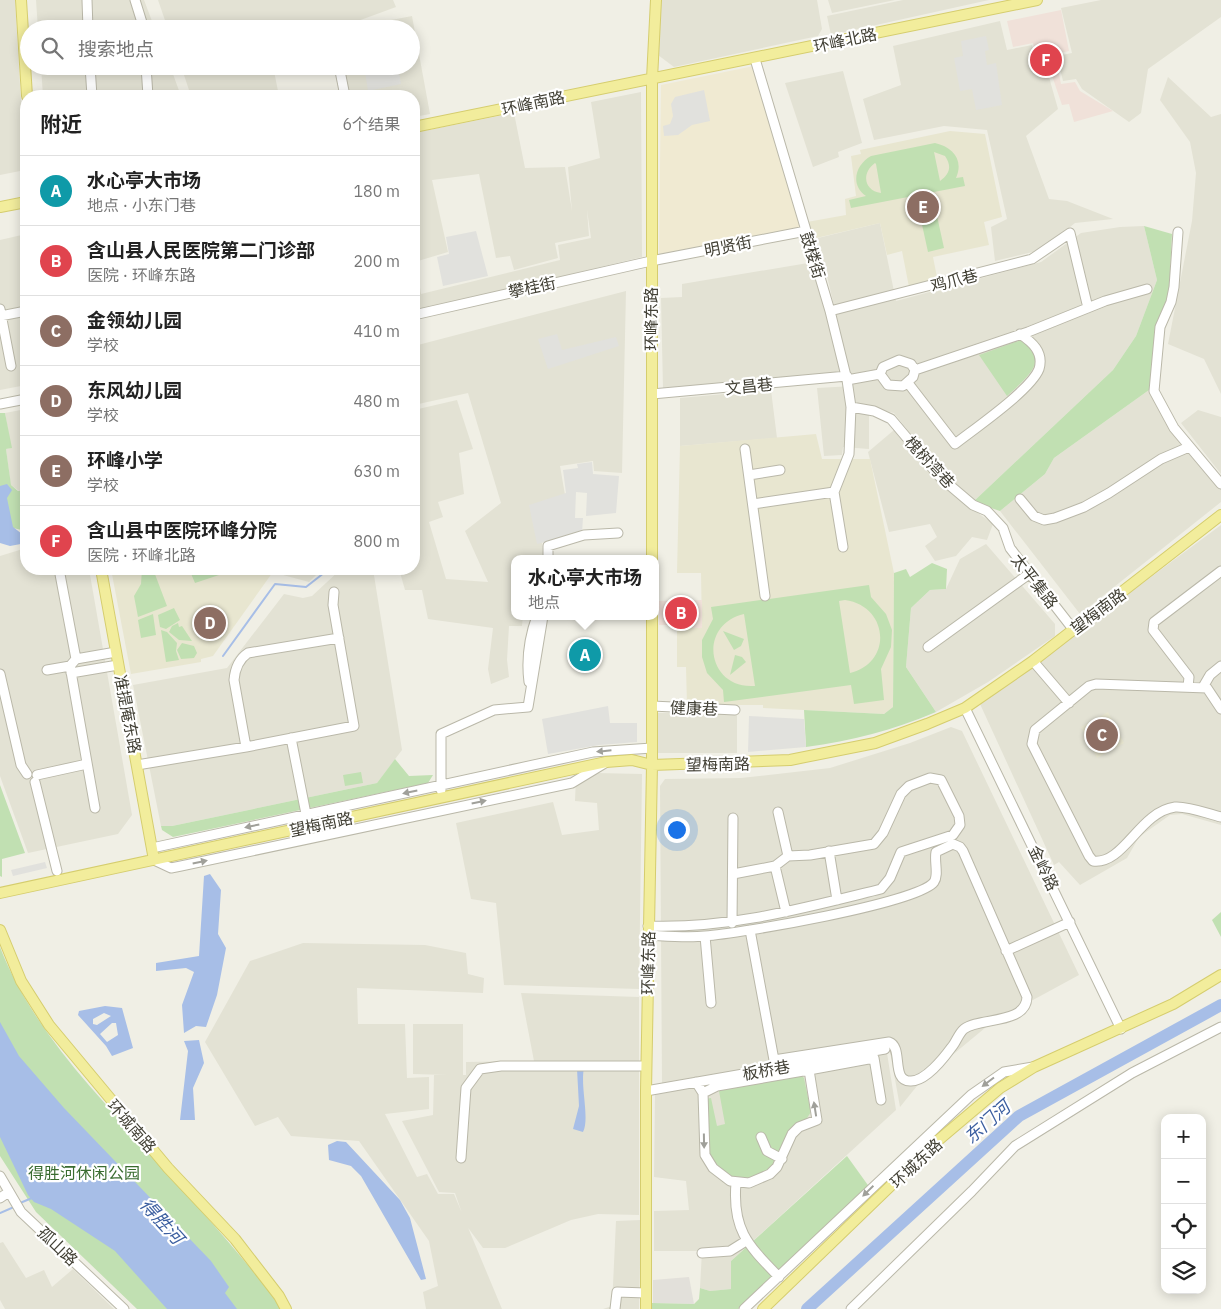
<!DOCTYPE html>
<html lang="zh">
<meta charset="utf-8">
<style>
body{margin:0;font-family:"IBM Plex Sans","Noto Sans SC",sans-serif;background:#f6f6f6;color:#222}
.controls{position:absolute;right:15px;bottom:15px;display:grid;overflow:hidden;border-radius:10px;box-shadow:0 2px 12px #0003}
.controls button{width:45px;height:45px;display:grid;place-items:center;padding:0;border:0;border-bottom:1px solid #e0e0e0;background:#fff;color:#222;font:25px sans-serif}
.you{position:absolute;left:676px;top:829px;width:18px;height:18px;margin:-12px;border:4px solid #fff;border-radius:50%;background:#1a73e8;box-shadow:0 0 0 8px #1a73e833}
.badge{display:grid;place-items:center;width:32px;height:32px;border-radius:50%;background:#0f766e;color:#fff;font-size:16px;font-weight:700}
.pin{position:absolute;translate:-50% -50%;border:2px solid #fff;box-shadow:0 1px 5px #0006}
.popup{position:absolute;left:511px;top:555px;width:148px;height:65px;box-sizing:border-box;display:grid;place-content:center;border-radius:10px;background:#fff;filter:drop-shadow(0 1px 4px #0005);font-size:16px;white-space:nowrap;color:#767676}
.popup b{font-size:19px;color:#222}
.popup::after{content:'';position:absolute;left:50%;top:100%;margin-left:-10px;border:10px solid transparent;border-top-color:#fff}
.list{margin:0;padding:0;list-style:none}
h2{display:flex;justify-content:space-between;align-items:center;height:65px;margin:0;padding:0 20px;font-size:21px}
h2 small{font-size:16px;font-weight:400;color:#767676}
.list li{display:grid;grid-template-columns:32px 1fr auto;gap:15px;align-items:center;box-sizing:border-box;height:70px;padding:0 20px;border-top:1px solid #e0e0e0}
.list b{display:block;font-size:19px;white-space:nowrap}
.list p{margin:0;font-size:16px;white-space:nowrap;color:#767676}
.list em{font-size:16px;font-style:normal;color:#767676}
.icon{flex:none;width:28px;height:28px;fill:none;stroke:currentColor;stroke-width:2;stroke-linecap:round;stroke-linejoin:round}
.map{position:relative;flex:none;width:1221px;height:1309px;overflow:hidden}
.search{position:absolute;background:#fff;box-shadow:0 2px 12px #0003;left:20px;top:20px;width:400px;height:55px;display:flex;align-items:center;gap:12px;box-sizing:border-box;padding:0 18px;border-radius:28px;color:#767676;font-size:19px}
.panel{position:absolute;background:#fff;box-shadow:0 2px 12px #0003;left:20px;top:90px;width:400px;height:485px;border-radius:20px}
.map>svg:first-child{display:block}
.residential{fill:#e3e2d4}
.commercial{fill:#f0ead2}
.industrial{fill:#e2e0da}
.education{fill:#e8e6d0}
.medical{fill:#f0e1d9}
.green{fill:#c1e0b2;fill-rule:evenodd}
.parking{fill:#e1e1dd}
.water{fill:#a7bee7;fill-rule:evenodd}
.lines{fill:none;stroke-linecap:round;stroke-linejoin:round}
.stream{stroke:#a7bee7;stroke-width:2}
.river{stroke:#a7bee7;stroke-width:12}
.minor-casing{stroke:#bab8a9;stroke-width:11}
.major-casing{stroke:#d5cd6e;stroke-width:12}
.minor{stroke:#fff;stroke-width:9}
.major{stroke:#f2ed9c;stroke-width:10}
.oneway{fill:#a0a09a}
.labels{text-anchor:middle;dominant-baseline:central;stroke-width:4.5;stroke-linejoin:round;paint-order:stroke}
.street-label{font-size:16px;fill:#424035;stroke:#fff}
.park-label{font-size:16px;fill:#396c30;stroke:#fff}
.water-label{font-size:18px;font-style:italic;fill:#3c5fa0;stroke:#fff}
</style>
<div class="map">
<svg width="1221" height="1309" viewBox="0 0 1221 1309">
<rect width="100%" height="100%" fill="#f0efe5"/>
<path class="residential" d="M0 0H15L25 170 0 175Z
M36 0H144L155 29H38Z
M158 0H393L396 7 336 29H168Z
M660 0H817L822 29 818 36 674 67 658 55Z
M828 0H895L832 13Z
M903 0H989L831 35 827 16Z
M1101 0H1221V17L1148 69 1141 113 1129 122 1082 89 1076 79 1063 81 1057 56 1072 53 1061 8Z
M412 16 430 114 414 117V96H347L341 66H411V29H345Z
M1000 21 1007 50 1032 45 1037 71 1047 70 1058 109 1026 136 1049 199 1067 201 1113 219 1075 223 1041 250 995 261 991 227 1007 219 987 130 944 126 874 140 863 99 901 85 893 46Z
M41 66H170L181 96H43Z
M181 66H273L279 96H191Z
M843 71 862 143 838 152 839 157 813 167 785 83Z
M1168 77 1211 117 1221 114V394L1204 359 1168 344 1192 221 1196 173 1190 142 1160 100Z
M641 92 642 257 414 312V250L421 294 560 260 558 245 591 238 587 210 589 236 555 243 558 258 514 270 510 256 496 258 479 174 432 180 448 252 418 261 414 240V133L514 113 525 168 565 167 572 211 568 167 600 158 591 102Z
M880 223 896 301 1041 262 1081 233 1120 227 1144 226 1157 280 1136 336 1113 370 973 502 944 476 894 413 869 407V449L843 447 842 455 824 456 817 388 853 386 818 238Z
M26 234V385L0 390V240Z
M814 262 843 372 711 388 663 389 661 298 682 297V284Z
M626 291 622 473 594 471 593 461 560 466 565 495 540 505 543 559H515V616H523L522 626H509L507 660 509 677 491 684 488 669 493 628 428 619 422 590H405L399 569H414V410L457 400 473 449 459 453 464 494 438 502 443 517 429 522 446 579 488 582 465 531 501 503 468 393 414 405V346Z
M771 390 777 438 680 446V398Z
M1149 390 1180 444 1221 488V502L1080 614 1000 511 1045 474 1054 458Z
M26 409V491H19L11 485 10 480 6 449 11 448 5 413Z
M1198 410 1221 417V474L1181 423Z
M894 430 940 485 993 524 987 540 972 537 956 556 935 561 925 546 937 537 930 524 889 532 868 452Z
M1221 525V825L1182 814 1170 815 1139 837 1127 858 1080 885 1059 862 1054 865 980 704Z
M986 544 1055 624V636L988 682 936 712 906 667 911 608 930 590 946 589 960 559Z
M26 548V569H89L132 815 118 834 28 853 0 776V556Z
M287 569H322L309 582 283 575Z
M341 569H373L402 750 377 783 172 826H161L133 685 227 668 284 594 303 598 312 596Z
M657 713H737V753H657Z
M951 727 962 731 1079 975 991 1023 921 1081 900 1107 889 1046 662 1084 660 786 665 779 741 778 830 768 910 743Z
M596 773 642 774 639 989 504 985 496 903 471 899 456 823 553 802 562 835 599 830 597 803 575 801 576 777Z
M303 943 425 945 466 953 468 974 484 978 483 993 357 988 358 1024H405L407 1078 429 1077V1109L385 1114 417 1177 427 1174 438 1194H454L502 1309H426L423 1292 438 1286 429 1241 359 1141 291 1136 278 1117 255 1126 205 1042 250 961Z
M521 993 639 997V1215L598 1214 571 1220 505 1248H483L466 1225 455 1193 439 1192 402 1121 433 1115 434 1075H447L413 1074V1024H463V1075H466V1062L534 1061Z
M887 1053 896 1110 731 1261V1289L710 1291 700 1288 702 1251H654V1211L689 1210 686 1181 654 1177 655 1093Z
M641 1220 639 1309H603L612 1306 616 1221Z
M3 1242 26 1278 44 1270 52 1287 73 1269 114 1309H5L0 1300V1243Z"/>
<path class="commercial" d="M754 66 803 227 659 254 661 85Z"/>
<path class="industrial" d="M689 1277 694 1304 653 1303V1280Z"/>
<path class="education" d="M950 131 985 134 1002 217 984 222 989 245 933 257 938 282 909 287 902 251 887 255 880 223 812 239 807 222 846 215 845 199 856 196 851 156 861 154 860 150Z
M816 434 822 459H870L894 573 893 707 884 714 763 708V705H687L686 667H677V625L702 628 701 573H677L680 446Z
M111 569H275L213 656 201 659V662L131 674Z
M1108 712 1124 743 1097 758 1081 727Z"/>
<path class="medical" d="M1061 10 1069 51 1055 54 1061 84 1075 82 1080 91 1113 111 1074 122 1069 104 1062 105 1049 67 1039 69 1033 43 1013 47 1007 21Z
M702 600V628H690V625H659V601Z"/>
<path class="green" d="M935 143C953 147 964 160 956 178L963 177 965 186 851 208 849 200 866 196C850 185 855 165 871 156ZM934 152 945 156C952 166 950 174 940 181ZM875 163 876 164 881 193C864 191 861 173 875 163Z
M937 216 944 248 928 252 921 220Z
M1144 226 1172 234 1169 296 1158 325 1149 390 1054 458 1045 474 1000 511 973 502 1113 370 1136 336 1157 280Z
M1021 340C1055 357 1023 381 1007 396L979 355Z
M0 413H5L12 448 6 449 11 485 18 491H26V531L0 525Z
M932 563 947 569 946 589 930 590 911 608 906 667 936 712C893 730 852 741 806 747L804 710 884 714 893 707 894 573 906 569 910 577Z
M142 569H153L167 606 138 617 134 596 141 584Z
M189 569H227L228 572 195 583Z
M869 585 871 597 886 614 892 630 891 647 881 669 884 700 854 704 851 685 724 702 723 690 707 673 702 657V640L713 619 711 607ZM845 600C889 606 893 663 850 673L839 601ZM744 614 755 686H754C707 689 697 625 744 614Z
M174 608 180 620 166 629 160 627 158 615Z
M153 614 156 635 141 638 138 620Z
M178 623 179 627 182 626 192 641 179 640 169 632 172 626Z
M161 630 167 632 177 643 176 651 179 660 166 662Z
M723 631 744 639 741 646 734 650Z
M182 643 194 646 197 653 194 658 181 659 177 650Z
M735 655 742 657 746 662 730 675Z
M395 759 409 776 433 775 428 783 173 837 162 830 161 826H172L377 783Z
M361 772 363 783 345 786 343 775Z
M0 785 25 853 2 859V877L0 876Z
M1221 912V937L1212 920Z
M0 947C31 1027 92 1089 148 1151 191 1199 234 1247 274 1297L280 1309H137L36 1212 0 1156Z
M801 1075 804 1078 811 1112 776 1165 753 1180 726 1176 709 1158 705 1099 711 1098 717 1126 725 1124 719 1091 720 1089Z
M847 1156 870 1188 738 1309H652V1303L694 1304 699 1299 700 1288 710 1291 731 1289V1261Z"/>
<path class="parking" d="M986 36 989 50 985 51 987 65 996 63 1002 105 976 110 972 89 960 91 954 58 963 56 961 41Z
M364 66H398L401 84 368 91Z
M704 90 710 121 692 125 678 135 664 136 663 126 670 124 673 116 671 104 675 97Z
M476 231 488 276 443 286 437 257 449 254 446 237Z
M557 334 562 350 616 337 619 346 548 369 538 339Z
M592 462 593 474 619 476 616 513 586 516 587 493 576 492 575 518H583L582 533 537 544 529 505 566 493 563 470 578 468 577 464Z
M608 706 610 723H637V742L599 745 548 754 542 719Z
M749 716 804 719 806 747 748 752Z
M45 862 47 868 13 876 11 870Z"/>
<path class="water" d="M7 484 12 490 7 498 13 527 22 534H26V543L10 546 0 543V486Z
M210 874 221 890 218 934 226 948 217 995 206 1027 196 1026 184 1033 182 1005 194 972 186 968 156 971V963L199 956 204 876Z
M105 1006 122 1008 133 1048 112 1056 106 1046 78 1015 79 1011ZM104 1013 111 1016 97 1025 93 1024V1019ZM112 1023H116L118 1035 107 1042 100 1034Z
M0 1022 19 1056 64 1108 211 1261 229 1287 225 1293 237 1309H167L115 1251 51 1209 34 1202 28 1195 0 1137Z
M199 1040 204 1063 193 1088 195 1120H180L188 1051 184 1041Z
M584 1068C580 1087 590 1118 583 1132L573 1129 579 1106 577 1069Z
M337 1141 346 1142 400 1200 410 1218 426 1279 421 1280 361 1176 351 1166 329 1160 328 1145Z"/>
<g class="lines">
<path class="stream" d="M223 656 275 584 306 587 329 569
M20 1203 32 1198
M0 1213 14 1207"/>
<path class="river" d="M807 1309 1019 1116 1221 1005"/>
<g class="minor-casing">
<path id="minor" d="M87 0 88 29
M135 0 144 29
M331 28V29
M755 59 830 311 847 380 851 407 849 454 834 492 843 547
M90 66 92 96
M146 66 148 96
M339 66 345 96
M1178 232 1174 287 1171 302 1160 327 1154 391 1174 428 1221 484
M0 309 11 366
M830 311 1032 259 1070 233 1088 308
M414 315 651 261 806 231
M0 316 26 311
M915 370 1028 332 1105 301 1147 289
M847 380 880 374 888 385 903 386 913 377 915 370 911 364 899 360 883 367 880 374
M908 383 955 444C974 429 1031 390 1039 369 1044 352 1032 342 1020 334
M652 394 847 376
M0 404 26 399
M851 407 874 411 891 419 940 477 973 505 987 511 1003 528 1010 548 1073 629
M745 449 765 596
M749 475 780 470
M1020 499 1034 516 1044 520 1055 518 1084 507 1109 493 1161 459 1189 447
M753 504 834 492
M548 559V546L584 535 618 533
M59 569 76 659 70 666 95 808
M928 647 1029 574
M76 659 116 652
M1033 661 1069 703
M47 670 70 666
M71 673 118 665
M0 674 21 765 27 774
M529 682C526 659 529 638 537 616
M1188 687 1189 677 1153 630 1154 622 1221 571
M1203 687 1210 675 1221 666
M652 706 735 710
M965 708 1121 1029
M1221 709 1207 688 1096 684 1089 686 1035 730 1032 744 1089 856 1093 861C1124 865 1139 812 1175 807 1189 806 1208 814 1221 817
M291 738 307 819
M246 747 234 680C235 669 239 659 248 653L339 638
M137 765 246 747 354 726 333 605 334 592
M37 775 87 764
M35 782 57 871
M441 790V734L494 710 528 707 543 616
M778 812 788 856
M152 848 593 752 652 748
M829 851 837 900
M154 860 171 868 181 866 572 783 605 763
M775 866 786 912
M732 923 733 818
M648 926C729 929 804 908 881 889L890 878 901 852 953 835 960 825 959 816 941 780 930 778 909 786 901 794 883 833 874 844 810 855 788 856 775 866 733 874
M648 935C667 936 687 938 705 936 737 934 919 903 934 882 939 875 934 861 936 852L953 844 960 847 963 851 1027 997C1026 1025 979 1017 964 1029 958 1034 956 1043 951 1048 943 1059 925 1081 911 1081 890 1082 904 1047 889 1042L774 1060 750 930
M705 936 711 1003
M1006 951 1070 922
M809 1070 874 1058 881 1100
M696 1082 703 1093 705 1155 713 1168 730 1181 749 1183 770 1174 777 1167 792 1134 799 1127 817 1120 809 1070 717 1086 703 1093
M646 1091 885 1049
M761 1137 767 1151 782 1159
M461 1158 466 1088 480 1069 501 1066H646
M0 1176 21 1212 124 1309
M736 1183C732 1230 748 1245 779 1277
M0 1198 9 1192
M702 1253 730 1251 746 1241
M615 1309 617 1292 646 1293
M744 1309 971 1095 1004 1072 1033 1067
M851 1309 972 1191 1015 1146 1132 1073 1221 1027"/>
</g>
<g class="major-casing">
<path id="major" d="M21 0 27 96
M414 127 1037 0
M0 207 26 202
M652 559V79L656 0
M101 569 154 860
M0 893 606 762 632 760 652 765 790 760 875 743 927 724 965 708 1033 661 1221 515
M0 930 21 981 49 1025 168 1168 235 1239 279 1296 286 1309
M646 1309V1091L652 765V616
M763 1309 935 1143 1000 1088 1034 1067 1173 1004 1221 975"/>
</g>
<use href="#minor" class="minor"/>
<use href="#major" class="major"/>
</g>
<defs><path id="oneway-solid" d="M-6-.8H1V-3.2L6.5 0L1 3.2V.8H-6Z" transform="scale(1.25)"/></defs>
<g class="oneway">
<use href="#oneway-solid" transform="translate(604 751) rotate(174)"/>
<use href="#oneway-solid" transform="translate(410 792) rotate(168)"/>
<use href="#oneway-solid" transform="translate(479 802) rotate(-12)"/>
<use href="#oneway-solid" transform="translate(252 826) rotate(168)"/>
<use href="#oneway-solid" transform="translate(200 862) rotate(-12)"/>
<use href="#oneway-solid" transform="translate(988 1082) rotate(143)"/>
<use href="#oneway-solid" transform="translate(815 1109) rotate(-99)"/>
<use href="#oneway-solid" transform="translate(704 1141) rotate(89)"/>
<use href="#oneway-solid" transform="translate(868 1191) rotate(136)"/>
</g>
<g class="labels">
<g class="street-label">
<text transform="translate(845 40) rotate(-12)">环峰北路</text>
<text transform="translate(533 103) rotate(-12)">环峰南路</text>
<text transform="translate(728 246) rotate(-11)">明贤街</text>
<text transform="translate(813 255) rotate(73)">鼓楼街</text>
<text transform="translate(954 280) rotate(-14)">鸡爪巷</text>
<text transform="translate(532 287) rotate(-12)">攀桂街</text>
<text transform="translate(651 319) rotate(-90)">环峰东路</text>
<text transform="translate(749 386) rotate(-6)">文昌巷</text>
<text transform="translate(930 462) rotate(47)">槐树湾巷</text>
<text transform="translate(1035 581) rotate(52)">太平集路</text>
<text transform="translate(1098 611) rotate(-37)">望梅南路</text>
<text transform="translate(694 708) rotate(2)">健康巷</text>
<text transform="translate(128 714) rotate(79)">准提庵东路</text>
<text transform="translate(718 764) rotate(-1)">望梅南路</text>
<text transform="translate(321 824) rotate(-12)">望梅南路</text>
<text transform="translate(1044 868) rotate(64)">金岭路</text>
<text transform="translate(648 963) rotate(-89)">环峰东路</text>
<text transform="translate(766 1070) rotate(-10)">板桥巷</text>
<text transform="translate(132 1126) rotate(49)">环城南路</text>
<text transform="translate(916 1163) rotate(-43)">环城东路</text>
<text transform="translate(58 1246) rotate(44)">孤山路</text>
</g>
<g class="park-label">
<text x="84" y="1173">得胜河休闲公园</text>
</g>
<g class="water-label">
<text transform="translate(987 1122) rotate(-41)">东门河</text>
<text transform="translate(162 1221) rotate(48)">得胜河</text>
</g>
</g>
</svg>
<div class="controls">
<button>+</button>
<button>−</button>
<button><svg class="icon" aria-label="locate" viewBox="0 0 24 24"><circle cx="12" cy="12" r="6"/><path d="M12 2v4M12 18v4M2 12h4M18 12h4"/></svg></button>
<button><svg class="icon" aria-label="layers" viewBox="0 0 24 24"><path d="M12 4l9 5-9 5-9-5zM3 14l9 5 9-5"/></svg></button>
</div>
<div class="you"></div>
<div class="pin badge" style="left:585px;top:655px;background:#0f9aa8">A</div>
<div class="popup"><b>水心亭大市场</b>地点</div>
<div class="pin badge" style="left:681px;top:613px;background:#e0444e">B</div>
<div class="pin badge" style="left:1102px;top:735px;background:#8d6e63">C</div>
<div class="pin badge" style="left:210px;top:623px;background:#8d6e63">D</div>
<div class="pin badge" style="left:923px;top:207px;background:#8d6e63">E</div>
<div class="pin badge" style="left:1046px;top:60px;background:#e0444e">F</div>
<div class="search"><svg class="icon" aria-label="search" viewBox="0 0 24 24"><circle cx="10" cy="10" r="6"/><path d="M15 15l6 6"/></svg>搜索地点</div>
<section class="panel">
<h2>附近<small>6个结果</small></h2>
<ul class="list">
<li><span class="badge" style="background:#0f9aa8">A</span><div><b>水心亭大市场</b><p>地点 · 小东门巷</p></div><em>180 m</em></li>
<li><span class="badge" style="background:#e0444e">B</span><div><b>含山县人民医院第二门诊部</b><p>医院 · 环峰东路</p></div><em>200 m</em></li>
<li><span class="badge" style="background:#8d6e63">C</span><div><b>金领幼儿园</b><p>学校</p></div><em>410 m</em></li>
<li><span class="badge" style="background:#8d6e63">D</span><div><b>东风幼儿园</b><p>学校</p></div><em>480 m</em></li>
<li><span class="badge" style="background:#8d6e63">E</span><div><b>环峰小学</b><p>学校</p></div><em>630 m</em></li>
<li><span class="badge" style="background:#e0444e">F</span><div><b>含山县中医院环峰分院</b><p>医院 · 环峰北路</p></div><em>800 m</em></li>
</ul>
</section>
</div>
